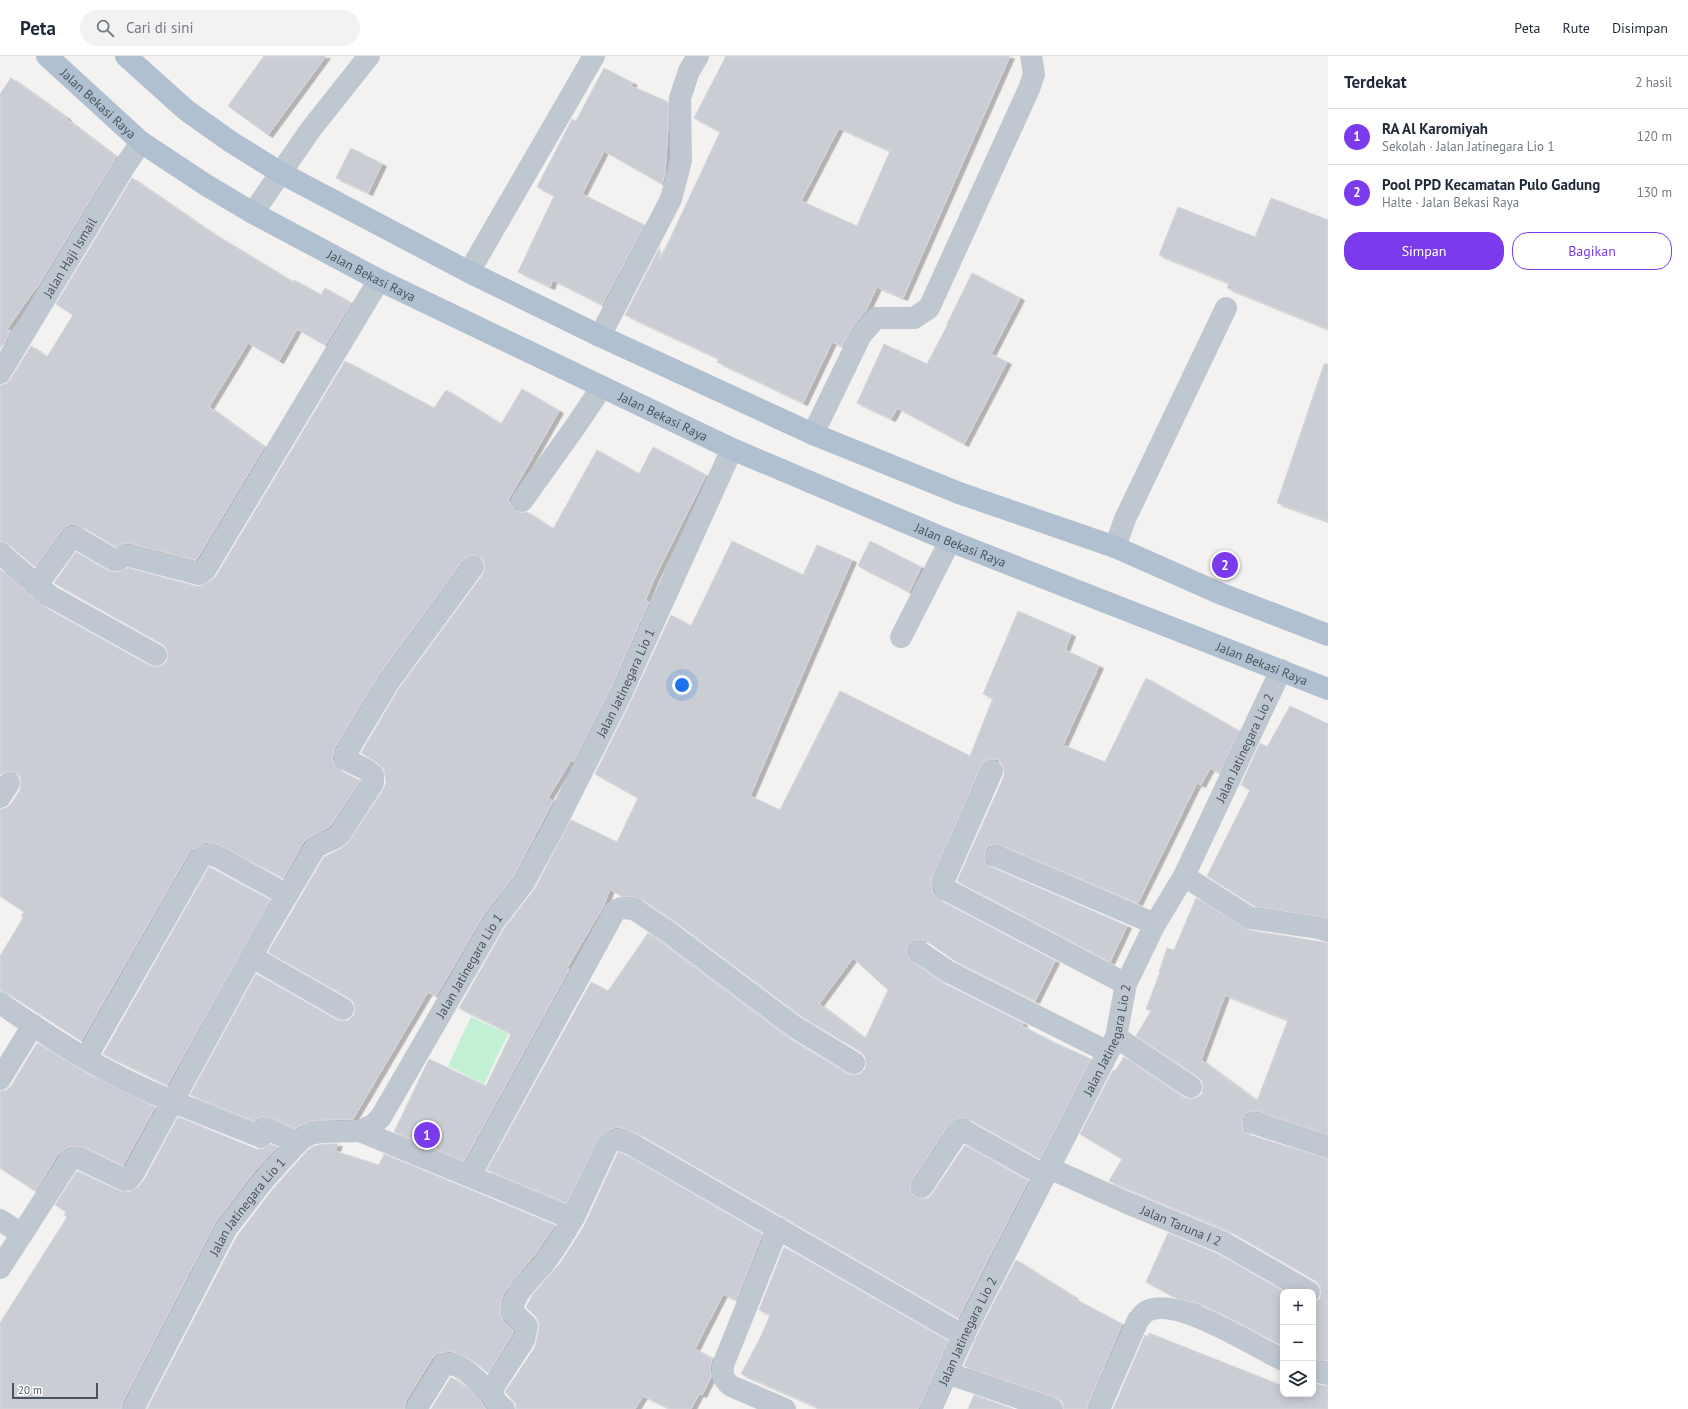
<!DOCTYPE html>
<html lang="id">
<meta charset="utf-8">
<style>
body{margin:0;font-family:"PT Sans",sans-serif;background:#f2f2f3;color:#1f2937}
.controls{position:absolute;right:12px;bottom:12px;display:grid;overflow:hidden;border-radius:8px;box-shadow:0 2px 10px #0003}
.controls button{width:36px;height:36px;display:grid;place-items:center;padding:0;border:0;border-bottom:1px solid #e0e1e3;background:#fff;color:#1f2937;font:20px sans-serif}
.scale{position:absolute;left:12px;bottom:10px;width:86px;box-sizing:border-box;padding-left:4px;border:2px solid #49545f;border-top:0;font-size:11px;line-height:14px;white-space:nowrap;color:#49545f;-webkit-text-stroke:3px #fff;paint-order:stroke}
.you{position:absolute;left:682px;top:629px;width:14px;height:14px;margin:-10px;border:3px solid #fff;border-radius:50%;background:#1a73e8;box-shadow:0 0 0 6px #1a73e833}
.badge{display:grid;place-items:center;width:26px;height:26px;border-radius:50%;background:#7c3aed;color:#fff;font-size:13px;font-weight:700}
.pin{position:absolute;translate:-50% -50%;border:2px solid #fff;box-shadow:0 1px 4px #0006}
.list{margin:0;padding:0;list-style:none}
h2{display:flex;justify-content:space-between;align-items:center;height:52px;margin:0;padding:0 16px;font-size:17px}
h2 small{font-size:13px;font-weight:400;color:#747a83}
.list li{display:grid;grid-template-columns:26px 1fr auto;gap:12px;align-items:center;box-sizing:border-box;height:56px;padding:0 16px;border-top:1px solid #e0e1e3}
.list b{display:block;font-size:15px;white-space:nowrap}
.list p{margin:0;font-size:13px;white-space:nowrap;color:#747a83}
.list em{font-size:13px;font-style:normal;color:#747a83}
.actions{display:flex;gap:8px;padding:12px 16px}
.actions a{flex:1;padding:9px 0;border:1px solid #7c3aed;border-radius:16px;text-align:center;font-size:14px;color:#7c3aed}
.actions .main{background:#7c3aed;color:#fff}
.icon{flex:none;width:22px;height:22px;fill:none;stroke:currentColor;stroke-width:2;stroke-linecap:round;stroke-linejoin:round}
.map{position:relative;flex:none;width:1328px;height:1353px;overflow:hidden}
header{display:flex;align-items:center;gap:24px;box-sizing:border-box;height:56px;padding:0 20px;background:#fff;border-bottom:1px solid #e0e1e3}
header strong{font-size:19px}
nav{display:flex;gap:22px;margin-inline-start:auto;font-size:14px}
.search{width:280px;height:36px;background:#f2f2f3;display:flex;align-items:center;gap:10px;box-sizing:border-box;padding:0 14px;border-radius:22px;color:#747a83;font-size:15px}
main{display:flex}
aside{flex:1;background:#fff}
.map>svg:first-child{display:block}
.green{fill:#c1f0d4}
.building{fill:#cbcdd4;stroke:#d5d7dd;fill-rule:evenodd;filter:url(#shadow)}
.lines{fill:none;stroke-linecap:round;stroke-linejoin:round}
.minor{stroke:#bfc8d0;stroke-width:22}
.major{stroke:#b1c0d0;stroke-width:22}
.labels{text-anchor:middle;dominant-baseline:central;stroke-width:3;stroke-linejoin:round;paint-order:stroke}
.street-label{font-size:13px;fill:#49545f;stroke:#fff}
</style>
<header>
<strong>Peta</strong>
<div class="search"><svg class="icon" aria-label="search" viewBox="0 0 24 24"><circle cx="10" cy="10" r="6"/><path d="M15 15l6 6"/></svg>Cari di sini</div>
<nav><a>Peta</a><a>Rute</a><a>Disimpan</a></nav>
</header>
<main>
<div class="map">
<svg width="1328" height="1353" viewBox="0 0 1328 1353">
<defs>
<filter id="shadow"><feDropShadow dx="4.5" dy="2.5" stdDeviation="0" flood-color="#0004"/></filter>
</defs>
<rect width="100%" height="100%" fill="#f4f1f1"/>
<path class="green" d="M471 961 508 978 484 1028 448 1010Z"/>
<path class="building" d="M264 0H326L268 79 228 50Z
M726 0H1010L903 242 877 231 866 254 852 271 842 290 832 286 803 347 717 306 719 303 625 259 660 191V204L720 76 694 62ZM839 72 890 95 857 170 801 145Z
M604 12 633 27 631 30 668 46V69L665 117 662 128 604 95 582 138 644 169 602 249 553 224 550 231 518 216 554 140 537 131 572 63 576 65Z
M11 22 67 62 66 63 116 101 36 233H35L7 273 11 275 0 293V38Z
M351 92 382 108 368 137 336 122Z
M132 122 209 175 293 226 294 224 321 239 325 232 351 247 325 289 297 273 279 305 248 287 209 351 264 391 196 504 129 487H124L116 491 81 470 72 468 66 470 62 474 35 511 8 488 0 485V329L6 328 10 324 31 290 47 301 73 259 56 248Z
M1271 142 1328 164V273L1227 232 1229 227 1159 199 1178 151 1255 181Z
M972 217 1020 242 991 298 1007 306 964 388 897 352 891 363 857 347 884 288 927 308 948 268H947Z
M345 305 434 352 446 334 501 368 522 333 559 355 508 444 515 455 521 457 527 456 553 473 597 394 639 418 653 391 706 419 655 521 645 545 649 546 611 631 573 706 571 704 548 742 553 745 513 821 484 858 436 940 428 936 353 1063 320 1064 308 1066 295 1072 270 1061 263 1060 258 1062 255 1065 190 1039 256 918 337 964 343 965 349 964 354 959 355 953 354 947 349 942 268 896 324 801 340 793 348 787 383 734 386 727 384 713 372 703 361 697 398 634 483 518 485 512 484 506 480 501 474 499 468 500 463 504 378 620 334 693 332 703 335 710 339 714 360 725 330 770 311 780 304 785 283 822 218 788 205 786 193 793 188 798 81 985 7 937 0 935V900L23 862 21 860 24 856 0 840V753L6 752 11 748 20 734 21 727 20 721 15 716 9 715 4 716 0 719V513L44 551 150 610 157 611 163 609 167 605 168 598 166 592 162 588 54 527 76 496 108 515 114 516H118L128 512 196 530H201L212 524 216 520Z
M1324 308H1328V465L1277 447Z
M732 485 803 519 817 489 852 504 750 740 780 754 840 635 970 700 993 642 983 638 1018 555 1071 578 1065 594 1099 610 1063 689 1105 706 1146 622 1239 675 1219 717 1210 712 1201 729 1197 727 1138 847 1001 789 994 788 988 790 985 795 984 802 986 808 991 811 1127 870 1110 906 957 825 1004 720V714L1002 708 997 703H991L985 705 981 710 932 821 931 829 933 837 939 844 1055 905 1035 945 955 905 925 884 919 883 913 884 908 888 906 894 907 900 911 905 943 927 1023 967 1022 970 1055 987 1091 1003 1040 1103 967 1062 959 1061 949 1068 912 1124 910 1131 911 1136 915 1141 922 1143 928 1142 932 1138 965 1089 1028 1125 958 1262 639 1078 626 1073 617 1071 610 1073 598 1082 567 1147 487 1114 591 926 608 935 648 877 788 982 848 1018 853 1019 860 1018 865 1013 866 1008 865 1001 861 996 802 961 674 865 641 843 635 841 621 840 610 833 603 851 567 912 569 913 464 1105 394 1076 429 1003 486 1030 511 978 459 952 505 871 534 834 571 764 617 786 638 742 595 718 633 641 671 559 691 570ZM853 902 888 934 865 983 819 948Z
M870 485 921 511 909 536 858 510Z
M1290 650 1328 668V862L1254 850 1207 820 1250 734 1241 729 1260 687 1267 691Z
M209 811 270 844 167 1029 103 998Z
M1196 842 1248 874 1328 887V1078L1257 1055H1252L1246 1057 1242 1063V1069L1244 1075 1250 1079 1328 1103V1305L1313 1303V1247L1320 1243 1321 1236 1320 1230 1316 1225 1229 1175 1109 1125 1122 1103 1080 1078 1113 1014 1115 1015 1124 1001 1184 1042 1190 1043 1196 1042 1202 1038 1203 1031 1202 1025 1198 1021 1136 980 1151 955 1146 953 1160 916H1159L1167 892 1174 894ZM1225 939 1288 964 1257 1045 1201 1004Z
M37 987 88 1018 155 1051 123 1109 84 1091 74 1090 68 1091 58 1098 35 1135 0 1112V1035L6 1034 11 1030Z
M178 1061 256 1093H263L271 1088 277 1091 253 1117 215 1167 122 1347 121 1353H0V1267L67 1161 64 1159 66 1156 55 1149 77 1115 120 1135 128 1136 138 1131 144 1124Z
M323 1088H338L335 1095 379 1109 384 1098 555 1169 536 1197 514 1223 504 1237 501 1246 500 1258 503 1264 513 1274 512 1279 488 1317 476 1307 462 1299 450 1295 438 1297 433 1301 405 1346 404 1353H147L237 1180 273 1133 308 1094 314 1090Z
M618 1096 628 1100 762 1178 736 1244 723 1238 695 1293 712 1302 710 1312 711 1321 702 1339 699 1338 691 1353H670L643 1340 635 1353H516V1348L505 1336 535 1291 539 1273V1267L536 1261 526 1251 533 1238 561 1206 584 1170Z
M1168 1177 1218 1198 1284 1236 1283 1290 1220 1257 1200 1248 1176 1242 1146 1226Z
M784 1191 948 1285 918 1353H821L741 1318 761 1280 770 1259 759 1254Z
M1016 1204 1074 1241 1073 1242 1122 1268 1088 1348 1087 1353H1064L1062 1345 1056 1341 964 1310 979 1275Z
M1149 1277 1283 1330V1338H1313V1328L1328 1330V1353H1113L1145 1279 1148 1281Z
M451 1321 466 1331 480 1344 486 1353H431Z
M974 1339 1013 1353H968Z"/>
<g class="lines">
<g class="minor">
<path d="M253 157 311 73 369 0"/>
<path d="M469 216 594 0"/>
<path d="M600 280 671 143 681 105 680 42 689 15 698 0"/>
<path id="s1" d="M0 317 123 113 141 86"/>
<path d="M813 378 861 279 876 262H914L929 252 1029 33 1034 18 1031 0"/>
<path d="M522 445 575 371 602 331"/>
<path d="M1115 491 1125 463 1226 252"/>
<path d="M0 497 50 540 156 599"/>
<path d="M37 529 72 481H75L114 504H118L126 499 199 518 205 514 379 224"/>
<path d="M901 581 950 485"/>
<path d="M992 715 943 826 945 833 1126 928"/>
<path d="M0 741 9 727"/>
<path d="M996 800 1155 868"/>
<path d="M1184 820 1250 862 1319 872 1328 875"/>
<path d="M918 895 949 916 1108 996"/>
<path d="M252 901 343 953"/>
<path d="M0 947C35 971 70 995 108 1015 156 1041 210 1060 261 1081L265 1072 298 1087"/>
<path d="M1116 981 1191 1031"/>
<path d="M86 1002 199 804C206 796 211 798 220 802L287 839"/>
<path d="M0 1023 33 969"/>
<path d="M1254 1067 1328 1091"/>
<path d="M360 1075 573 1163 607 1090C616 1079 622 1085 633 1089L964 1280"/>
<path id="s2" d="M1049 1112 1125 1146 1224 1187 1309 1236"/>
<path d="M470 1120 615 855 621 852 634 853 667 875 795 971 854 1007"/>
<path d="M922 1131 959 1075 961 1073 1045 1120"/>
<path d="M0 1164 22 1178 69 1105 74 1102H79L125 1124 129 1123 133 1118 264 878 315 792C323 786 333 785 340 778L373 727V719L365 713 345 703V699L388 627 473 511"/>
<path d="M778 1172 723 1309C722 1319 723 1323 731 1330L785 1353"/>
<path d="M0 1212 22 1178"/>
<path d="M1313 1315 1328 1318"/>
<path d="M947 1317 1052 1353"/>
<path id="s3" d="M133 1353 226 1173 263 1125 300 1084 310 1078 322 1076 360 1075 373 1069 381 1061 495 864 523 828 552 775 622 636 732 393"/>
<path d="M416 1353 444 1308C461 1305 478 1326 490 1336"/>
<path d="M504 1353 498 1348 490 1336 524 1284 527 1270 512 1255C514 1236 531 1223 542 1210 554 1195 563 1179 573 1163"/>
<path id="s4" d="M931 1353 968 1270 1116 981 1126 928 1155 868 1184 820 1281 614"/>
<path d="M1099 1353 1138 1264C1141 1261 1143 1257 1147 1255 1178 1240 1253 1290 1283 1304"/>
</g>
<g class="major">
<path id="s5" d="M47 0 141 86 206 129 253 157 379 224 732 393 950 485 1328 633"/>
<path d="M126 0 186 54 231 86 281 117 469 216 600 280 813 378 959 437 1115 491 1219 537 1328 579"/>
</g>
</g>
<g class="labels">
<g class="street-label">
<text stroke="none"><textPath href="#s5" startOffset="70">Jalan Bekasi Raya</textPath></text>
<text stroke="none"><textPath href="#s1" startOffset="135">Jalan Haji Ismail</textPath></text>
<text stroke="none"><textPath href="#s5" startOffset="394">Jalan Bekasi Raya</textPath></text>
<text stroke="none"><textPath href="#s5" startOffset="718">Jalan Bekasi Raya</textPath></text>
<text stroke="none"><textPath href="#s5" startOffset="1042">Jalan Bekasi Raya</textPath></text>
<text stroke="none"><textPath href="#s5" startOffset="1366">Jalan Bekasi Raya</textPath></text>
<text stroke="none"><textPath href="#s3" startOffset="905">Jalan Jatinegara Lio 1</textPath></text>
<text stroke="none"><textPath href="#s4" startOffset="734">Jalan Jatinegara Lio 2</textPath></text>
<text stroke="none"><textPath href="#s3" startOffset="581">Jalan Jatinegara Lio 1</textPath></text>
<text stroke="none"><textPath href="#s4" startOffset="410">Jalan Jatinegara Lio 2</textPath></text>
<text stroke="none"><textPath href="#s3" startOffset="233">Jalan Jatinegara Lio 1</textPath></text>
<text stroke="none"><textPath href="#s2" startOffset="144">Jalan Taruna I 2</textPath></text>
<text stroke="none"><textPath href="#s4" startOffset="86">Jalan Jatinegara Lio 2</textPath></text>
</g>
</g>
</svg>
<div class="controls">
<button>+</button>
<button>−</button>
<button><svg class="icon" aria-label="layers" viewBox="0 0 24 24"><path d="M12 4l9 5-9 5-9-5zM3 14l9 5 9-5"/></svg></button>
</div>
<div class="scale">20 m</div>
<div class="you"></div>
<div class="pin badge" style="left:427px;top:1079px">1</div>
<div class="pin badge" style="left:1225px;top:509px">2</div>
</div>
<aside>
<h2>Terdekat<small>2 hasil</small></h2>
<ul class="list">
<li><span class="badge">1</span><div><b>RA Al Karomiyah</b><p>Sekolah · Jalan Jatinegara Lio 1</p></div><em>120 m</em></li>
<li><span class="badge">2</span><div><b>Pool PPD Kecamatan Pulo Gadung</b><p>Halte · Jalan Bekasi Raya</p></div><em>130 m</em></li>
</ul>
<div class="actions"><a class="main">Simpan</a><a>Bagikan</a></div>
</aside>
</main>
